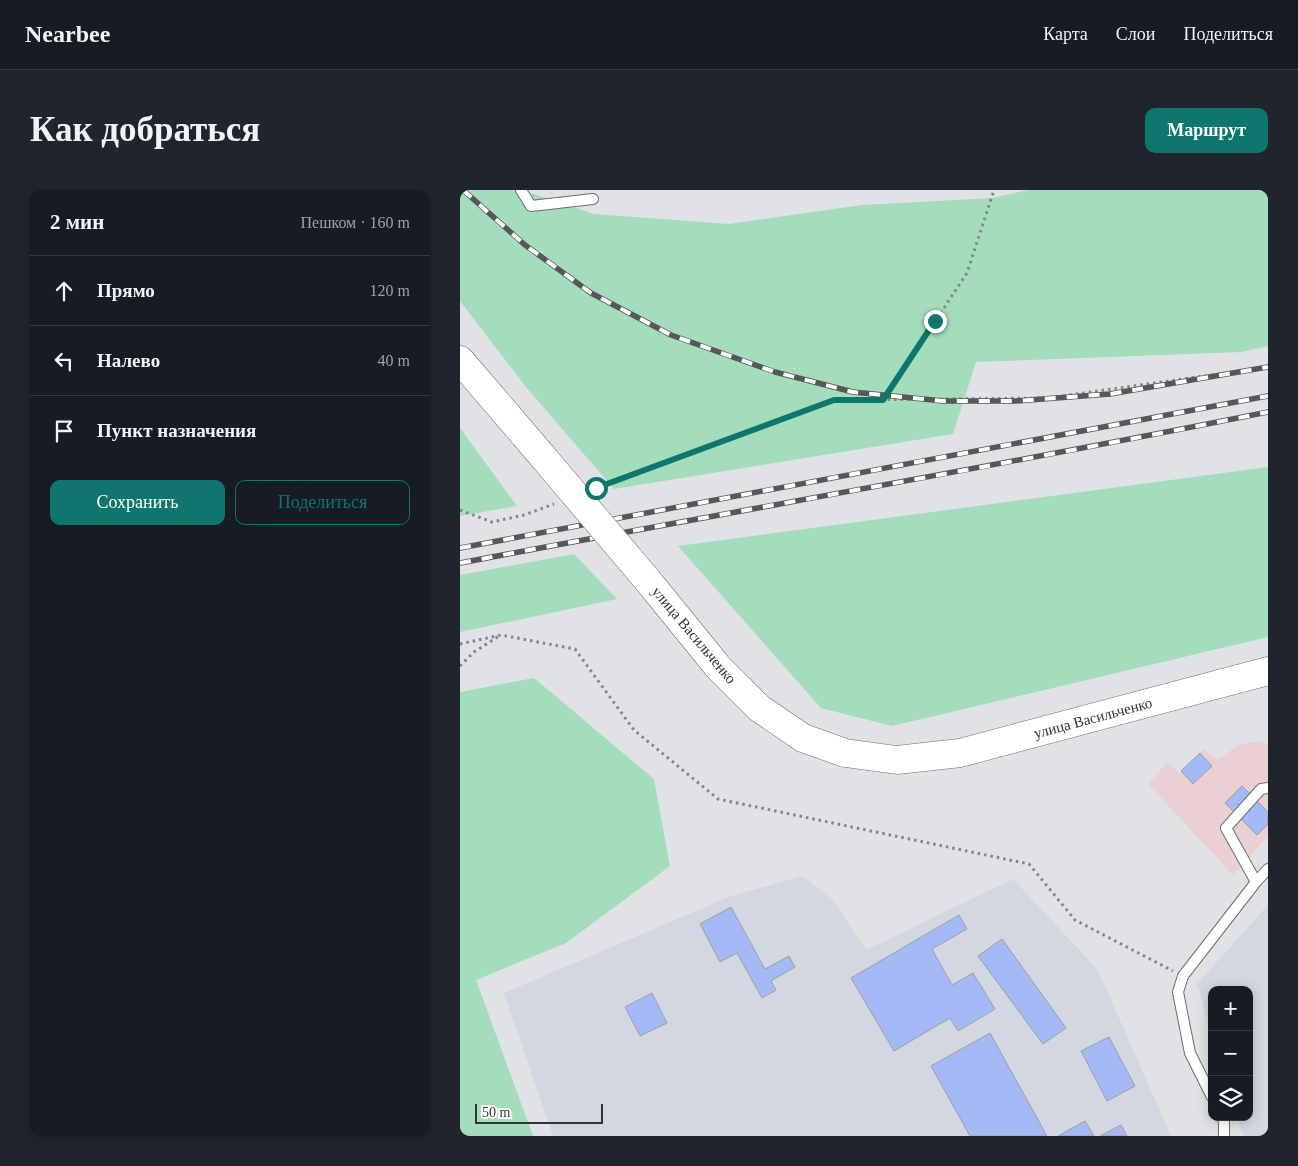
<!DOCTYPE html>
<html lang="ru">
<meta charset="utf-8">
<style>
body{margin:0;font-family:Georgia,serif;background:#20242c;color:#f1f3f6}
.controls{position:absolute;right:15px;bottom:15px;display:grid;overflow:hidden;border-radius:10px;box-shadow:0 2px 12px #0003}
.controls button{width:45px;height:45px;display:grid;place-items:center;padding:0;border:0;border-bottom:1px solid #363941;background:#171b24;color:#f1f3f6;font:25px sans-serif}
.scale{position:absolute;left:15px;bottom:12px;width:128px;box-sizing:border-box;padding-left:5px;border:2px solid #323334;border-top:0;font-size:14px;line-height:18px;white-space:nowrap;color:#323334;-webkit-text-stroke:4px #fff;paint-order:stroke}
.stop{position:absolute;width:15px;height:15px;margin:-11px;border:4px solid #0f766e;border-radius:50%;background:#fff}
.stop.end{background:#0f766e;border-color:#fff;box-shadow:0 1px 5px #0008}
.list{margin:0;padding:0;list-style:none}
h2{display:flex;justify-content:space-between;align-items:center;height:65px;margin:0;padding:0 20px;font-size:21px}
h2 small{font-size:16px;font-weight:400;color:#9ea1a6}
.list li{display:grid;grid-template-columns:32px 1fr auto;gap:15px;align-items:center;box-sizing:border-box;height:70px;padding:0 20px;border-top:1px solid #363941}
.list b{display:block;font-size:19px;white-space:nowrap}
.list em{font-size:16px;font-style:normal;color:#9ea1a6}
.actions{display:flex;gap:10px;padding:15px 20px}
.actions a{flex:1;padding:11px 0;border:1px solid #0f766e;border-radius:10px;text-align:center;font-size:18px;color:#0f766e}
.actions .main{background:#0f766e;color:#fff}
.icon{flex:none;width:28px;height:28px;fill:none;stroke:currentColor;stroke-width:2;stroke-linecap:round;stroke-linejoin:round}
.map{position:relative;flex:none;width:808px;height:946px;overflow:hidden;border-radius:10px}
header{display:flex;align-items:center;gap:30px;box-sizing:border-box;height:70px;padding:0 25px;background:#171b24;border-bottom:1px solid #363941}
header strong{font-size:24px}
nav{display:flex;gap:28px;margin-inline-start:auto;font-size:18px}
.intro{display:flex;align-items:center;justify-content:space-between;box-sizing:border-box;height:120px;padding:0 30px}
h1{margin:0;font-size:35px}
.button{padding:12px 22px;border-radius:10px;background:#0f766e;color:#fff;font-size:18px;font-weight:700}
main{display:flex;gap:30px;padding:0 30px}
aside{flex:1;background:#171b24;border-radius:10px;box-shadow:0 2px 12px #0003}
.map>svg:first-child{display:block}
.commercial{fill:#ebd0d3}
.built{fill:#d3d7e1}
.green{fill:#a4ddbb}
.building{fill:#a3baf7;stroke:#9d9fa2}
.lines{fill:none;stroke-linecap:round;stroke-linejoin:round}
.lane-casing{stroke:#6b6d70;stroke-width:12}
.secondary-casing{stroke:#6b6d70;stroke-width:29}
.path{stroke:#838486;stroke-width:3;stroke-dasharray:2.5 4;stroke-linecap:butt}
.lane{stroke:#fff;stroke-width:10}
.secondary{stroke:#fff;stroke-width:28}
.rail-casing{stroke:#555758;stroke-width:5.5}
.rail{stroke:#fff;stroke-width:4;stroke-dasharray:11;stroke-linecap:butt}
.secondary-bridge-casing{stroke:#6b6d70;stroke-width:29;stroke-linecap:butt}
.secondary-bridge{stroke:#fff;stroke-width:28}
.route{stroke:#0f766e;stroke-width:6}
.labels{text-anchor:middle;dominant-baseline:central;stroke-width:5;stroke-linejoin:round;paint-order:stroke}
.street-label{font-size:15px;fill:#323334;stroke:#fff}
</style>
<header>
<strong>Nearbee</strong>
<nav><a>Карта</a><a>Слои</a><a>Поделиться</a></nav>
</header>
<div class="intro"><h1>Как добраться</h1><a class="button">Маршрут</a></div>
<main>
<aside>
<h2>2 мин<small>Пешком · 160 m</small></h2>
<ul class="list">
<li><svg class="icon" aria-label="ahead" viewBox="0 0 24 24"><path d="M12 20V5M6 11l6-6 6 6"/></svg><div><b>Прямо</b></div><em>120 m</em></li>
<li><svg class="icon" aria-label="left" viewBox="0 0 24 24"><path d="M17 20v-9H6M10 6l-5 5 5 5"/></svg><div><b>Налево</b></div><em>40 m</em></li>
<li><svg class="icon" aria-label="arrive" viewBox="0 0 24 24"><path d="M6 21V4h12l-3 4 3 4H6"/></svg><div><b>Пункт назначения</b></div></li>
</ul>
<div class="actions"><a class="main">Сохранить</a><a>Поделиться</a></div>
</aside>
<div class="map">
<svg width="808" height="946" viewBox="0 0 808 946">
<rect width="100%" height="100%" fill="#e0e2e5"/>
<path class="commercial" d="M799 551 808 554V646L773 685 688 594 708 572 719 584 744 559 758 570 778 555Z"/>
<path class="built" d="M343 686 374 711 406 760 553 689 638 780 711 946H93L44 803 271 706Z
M808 715V946H783L777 927H789V800H752V844L737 794Z"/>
<path class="green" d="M0 0H62L134 24 268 34 402 15 532 8 568 0H808V156L781 162 516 172 493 244 154 299 66 197 0 111Z
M0 238 57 316 0 326Z
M808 277V447L432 536 361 518 218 356Z
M114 364 157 409 0 442V385Z
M74 488 194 589 210 676 106 753 16 790 73 946H0V502Z"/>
<path class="building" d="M740 563 752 576 733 594 721 581Z
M782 596 808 622V634L797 645 765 613Z
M271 717 305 779 329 766 335 777 311 791 316 800 302 808 277 763 260 772 240 734Z
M499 725 507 739 472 759 492 795 513 783 535 819 498 841 490 828 434 861 391 788Z
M542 749 606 838 583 854 518 766Z
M192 803 207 833 180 846 165 817Z
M530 843 587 946H510L471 876Z
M649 847 675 896 647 911 621 861Z
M625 931 634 946H598Z
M661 935 667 946H640Z"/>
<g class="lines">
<g class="lane-casing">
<path id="lane" d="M61 0 71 16 133 9
M796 692 766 638 801 599 808 598
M752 907 730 863 718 802 723 786 796 692 808 679
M762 927 764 932V946"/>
</g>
<g class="secondary-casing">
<path id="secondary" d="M0 170 84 268
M189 392 258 477 299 518 343 548 385 563 437 570 500 563 808 481"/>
</g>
<path class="path" d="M423 210 507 83 534 0
M138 298 374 210 588 208 808 177
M0 320 32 332 64 325 94 314
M0 454 41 445 115 459 174 540 258 609 569 674 615 730 713 781
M0 476 14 462 39 446"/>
<use href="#lane" class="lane"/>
<use href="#secondary" class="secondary"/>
<g class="rail-casing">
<path id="rail" d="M3 0 65 55 131 103 211 145 315 182 393 202 483 211H556L650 204 808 177
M0 358 808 206
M0 373C269 322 539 276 808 222"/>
</g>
<use href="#rail" class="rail"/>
<g class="secondary-bridge-casing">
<path id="secondary-bridge" d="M84 268 189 392"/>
</g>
<use href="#secondary-bridge" class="secondary-bridge"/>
</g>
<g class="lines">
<path class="route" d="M136 298 374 210H423L475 131"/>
</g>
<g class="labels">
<g class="street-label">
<text transform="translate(234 445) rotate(50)">улица Васильченко</text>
<text transform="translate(633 528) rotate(-15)">улица Васильченко</text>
</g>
</g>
</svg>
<div class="controls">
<button>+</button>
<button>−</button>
<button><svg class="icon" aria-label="layers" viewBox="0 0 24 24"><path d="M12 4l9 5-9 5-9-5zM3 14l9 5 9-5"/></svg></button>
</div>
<div class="scale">50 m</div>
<div class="stop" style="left:136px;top:298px"></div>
<div class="stop end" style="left:475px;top:131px"></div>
</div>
</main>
